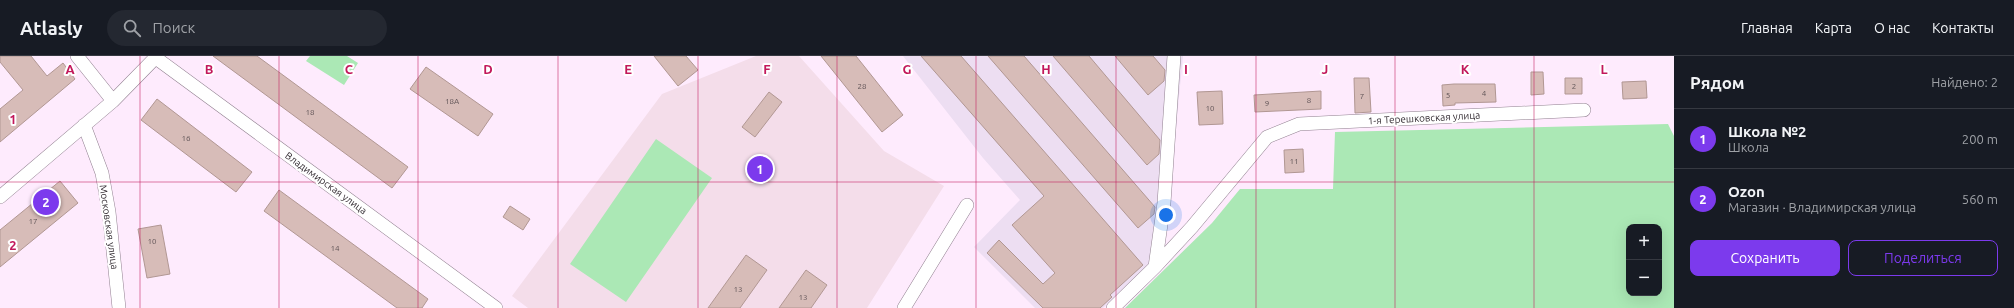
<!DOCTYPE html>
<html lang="ru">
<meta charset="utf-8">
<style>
body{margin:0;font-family:Ubuntu,sans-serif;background:#242831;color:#f1f3f6}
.controls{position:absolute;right:12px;bottom:12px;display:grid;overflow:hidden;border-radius:8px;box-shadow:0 4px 16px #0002}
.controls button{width:36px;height:36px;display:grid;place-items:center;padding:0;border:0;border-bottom:1px solid #363941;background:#171b24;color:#f1f3f6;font:20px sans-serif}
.you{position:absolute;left:1166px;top:159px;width:14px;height:14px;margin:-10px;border:3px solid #fff;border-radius:50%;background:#1a73e8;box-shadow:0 0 0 6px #1a73e833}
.badge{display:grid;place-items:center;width:26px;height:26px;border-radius:50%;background:#7c3aed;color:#fff;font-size:13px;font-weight:700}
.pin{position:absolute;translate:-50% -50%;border:2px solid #fff;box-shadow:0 1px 4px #0006}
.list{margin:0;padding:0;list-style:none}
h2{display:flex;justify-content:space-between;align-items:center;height:52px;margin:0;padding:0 16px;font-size:17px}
h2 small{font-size:13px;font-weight:400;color:#9ea1a6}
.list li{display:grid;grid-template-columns:26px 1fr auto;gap:12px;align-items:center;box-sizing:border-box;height:60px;padding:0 16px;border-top:1px solid #363941}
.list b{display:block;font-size:15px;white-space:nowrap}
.list p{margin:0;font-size:13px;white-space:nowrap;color:#9ea1a6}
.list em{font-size:13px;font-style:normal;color:#9ea1a6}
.actions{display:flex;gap:8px;padding:12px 16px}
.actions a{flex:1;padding:9px 0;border:1px solid #7c3aed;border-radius:8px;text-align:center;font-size:14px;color:#7c3aed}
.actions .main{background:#7c3aed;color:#fff}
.icon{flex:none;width:22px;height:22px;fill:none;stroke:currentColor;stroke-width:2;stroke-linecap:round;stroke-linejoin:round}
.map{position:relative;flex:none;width:1674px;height:252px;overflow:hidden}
header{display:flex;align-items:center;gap:24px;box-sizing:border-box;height:56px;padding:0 20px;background:#171b24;border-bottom:1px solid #363941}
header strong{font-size:19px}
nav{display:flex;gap:22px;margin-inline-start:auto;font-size:14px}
.search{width:280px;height:36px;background:#242831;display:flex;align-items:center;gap:10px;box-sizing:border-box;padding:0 14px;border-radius:22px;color:#9ea1a6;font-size:15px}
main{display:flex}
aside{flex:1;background:#171b24}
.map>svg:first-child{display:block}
.industrial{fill:#eddef2}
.education{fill:#f4ddea}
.green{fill:#abe8b5;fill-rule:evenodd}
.building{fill:#d7bcb8;stroke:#b19793}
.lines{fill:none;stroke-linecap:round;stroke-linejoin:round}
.street-casing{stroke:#918090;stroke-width:14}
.street{stroke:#fff;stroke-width:13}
.grid{fill:none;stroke:#c2185b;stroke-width:1;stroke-opacity:0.55}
.labels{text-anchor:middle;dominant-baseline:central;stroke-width:4;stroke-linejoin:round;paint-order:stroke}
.number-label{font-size:8px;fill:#5e5255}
.street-label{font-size:10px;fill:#352e34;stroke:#fff}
.grid-label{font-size:13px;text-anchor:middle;font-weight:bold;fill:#c2185b;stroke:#fff;stroke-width:4;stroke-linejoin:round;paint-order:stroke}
</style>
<header>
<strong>Atlasly</strong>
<div class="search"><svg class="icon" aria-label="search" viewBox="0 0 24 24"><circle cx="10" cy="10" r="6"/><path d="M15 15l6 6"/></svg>Поиск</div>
<nav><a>Главная</a><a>Карта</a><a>О нас</a><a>Контакты</a></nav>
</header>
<main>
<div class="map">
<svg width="1674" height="252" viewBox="0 0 1674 252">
<rect width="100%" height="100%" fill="#feebfd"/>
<path class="industrial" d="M903 0H1183L1166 173 1149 209 1103 252H1035L974 191 1020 144 983 102Z"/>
<path class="education" d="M756 0H799L884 95 944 130 867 252H528L512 240 662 38Z"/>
<path class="green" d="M310 0H347L358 7 344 29 306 5Z
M1668 68 1674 80V252H1125L1212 167 1240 133H1333L1335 76ZM1629 171H1659V237H1629Z
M656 83 712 122 626 246 570 208Z"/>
<path class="building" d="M0 0H31L47 20 63 7 75 23 0 86V53L23 34 0 6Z
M213 0H257L408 111 392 132Z
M654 0H686L698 14 678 30Z
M821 0H856L903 59 882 76Z
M921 0H961L1143 209 1110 239 1112 241 1100 252H1043L987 197 999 184 1043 228 1055 217 1012 169 1044 140Z
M988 0H1024L1155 151 1154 158 1138 172Z
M1053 0H1089L1160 84 1159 98 1147 109Z
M1115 0H1153L1165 14 1164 25 1148 39Z
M426 11 493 58 478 80 410 33Z
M1531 16H1543L1544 38 1531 39Z
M1354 22H1369L1371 56 1355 57Z
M1565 22H1582V38H1565Z
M1646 25 1647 42 1623 43 1622 26Z
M1454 28H1495L1496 46 1455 47V49L1443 50 1442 29Z
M1222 35 1223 68 1199 69 1197 36Z
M1321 35V53L1255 56 1254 39Z
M769 36 782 46 755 81 742 71Z
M157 43 252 116 236 136 141 64Z
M1303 93 1304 116 1285 117 1284 94Z
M60 125 78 147 0 211V174Z
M279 134 428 243 422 252H397L264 155Z
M510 150 530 163 523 174 503 161Z
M161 169 170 218 147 222 138 173Z
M746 199 767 214 740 252H708Z
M806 214 827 229 811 252H779Z"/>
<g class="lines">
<g class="street-casing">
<path id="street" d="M77 0 113 45
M156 2 496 252
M84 69 102 117 109 156 119 252
M0 141 113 45 157 0
M1155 211 1164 147 1174 0
M904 252 967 149
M1113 252 1155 211 1192 171 1267 81 1299 68 1584 54"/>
</g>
<use href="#street" class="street"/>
</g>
<path class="grid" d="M140 0V252M279 0V252M418 0V252M558 0V252M698 0V252M837 0V252M976 0V252M1116 0V252M1256 0V252M1395 0V252M1534 0V252M0 126H1674"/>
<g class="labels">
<g class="number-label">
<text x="862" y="30">28</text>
<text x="1574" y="30">2</text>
<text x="1484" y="37">4</text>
<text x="1448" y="39">5</text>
<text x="1362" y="40">7</text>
<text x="1309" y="44">8</text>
<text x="452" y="45">18А</text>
<text x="1267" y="47">9</text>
<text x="1210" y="52">10</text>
<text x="310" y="56">18</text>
<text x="186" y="82">16</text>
<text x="1294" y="105">11</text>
<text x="33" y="165">17</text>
<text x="152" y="185">10</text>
<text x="335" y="192">14</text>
<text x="738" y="233">13</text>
<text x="803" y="241">13</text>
</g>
<g class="street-label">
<text transform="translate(1424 62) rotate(-3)">1-я Терешковская улица</text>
<text transform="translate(326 127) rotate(36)">Владимирская улица</text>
<text transform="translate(109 171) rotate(82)">Московская улица</text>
</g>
</g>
<g class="grid-label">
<text x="70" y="18">A</text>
<text x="209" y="18">B</text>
<text x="349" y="18">C</text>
<text x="488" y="18">D</text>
<text x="628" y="18">E</text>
<text x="767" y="18">F</text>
<text x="907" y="18">G</text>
<text x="1046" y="18">H</text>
<text x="1186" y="18">I</text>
<text x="1325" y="18">J</text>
<text x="1465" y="18">K</text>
<text x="1604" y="18">L</text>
<text x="13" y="68">1</text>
<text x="13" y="194">2</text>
</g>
</svg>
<div class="controls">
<button>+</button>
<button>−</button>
</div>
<div class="you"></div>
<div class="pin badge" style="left:760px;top:113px">1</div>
<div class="pin badge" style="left:46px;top:146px">2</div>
</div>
<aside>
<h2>Рядом<small>Найдено: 2</small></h2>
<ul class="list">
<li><span class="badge">1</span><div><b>Школа №2</b><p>Школа</p></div><em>200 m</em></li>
<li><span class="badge">2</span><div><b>Ozon</b><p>Магазин · Владимирская улица</p></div><em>560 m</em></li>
</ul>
<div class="actions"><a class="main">Сохранить</a><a>Поделиться</a></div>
</aside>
</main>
